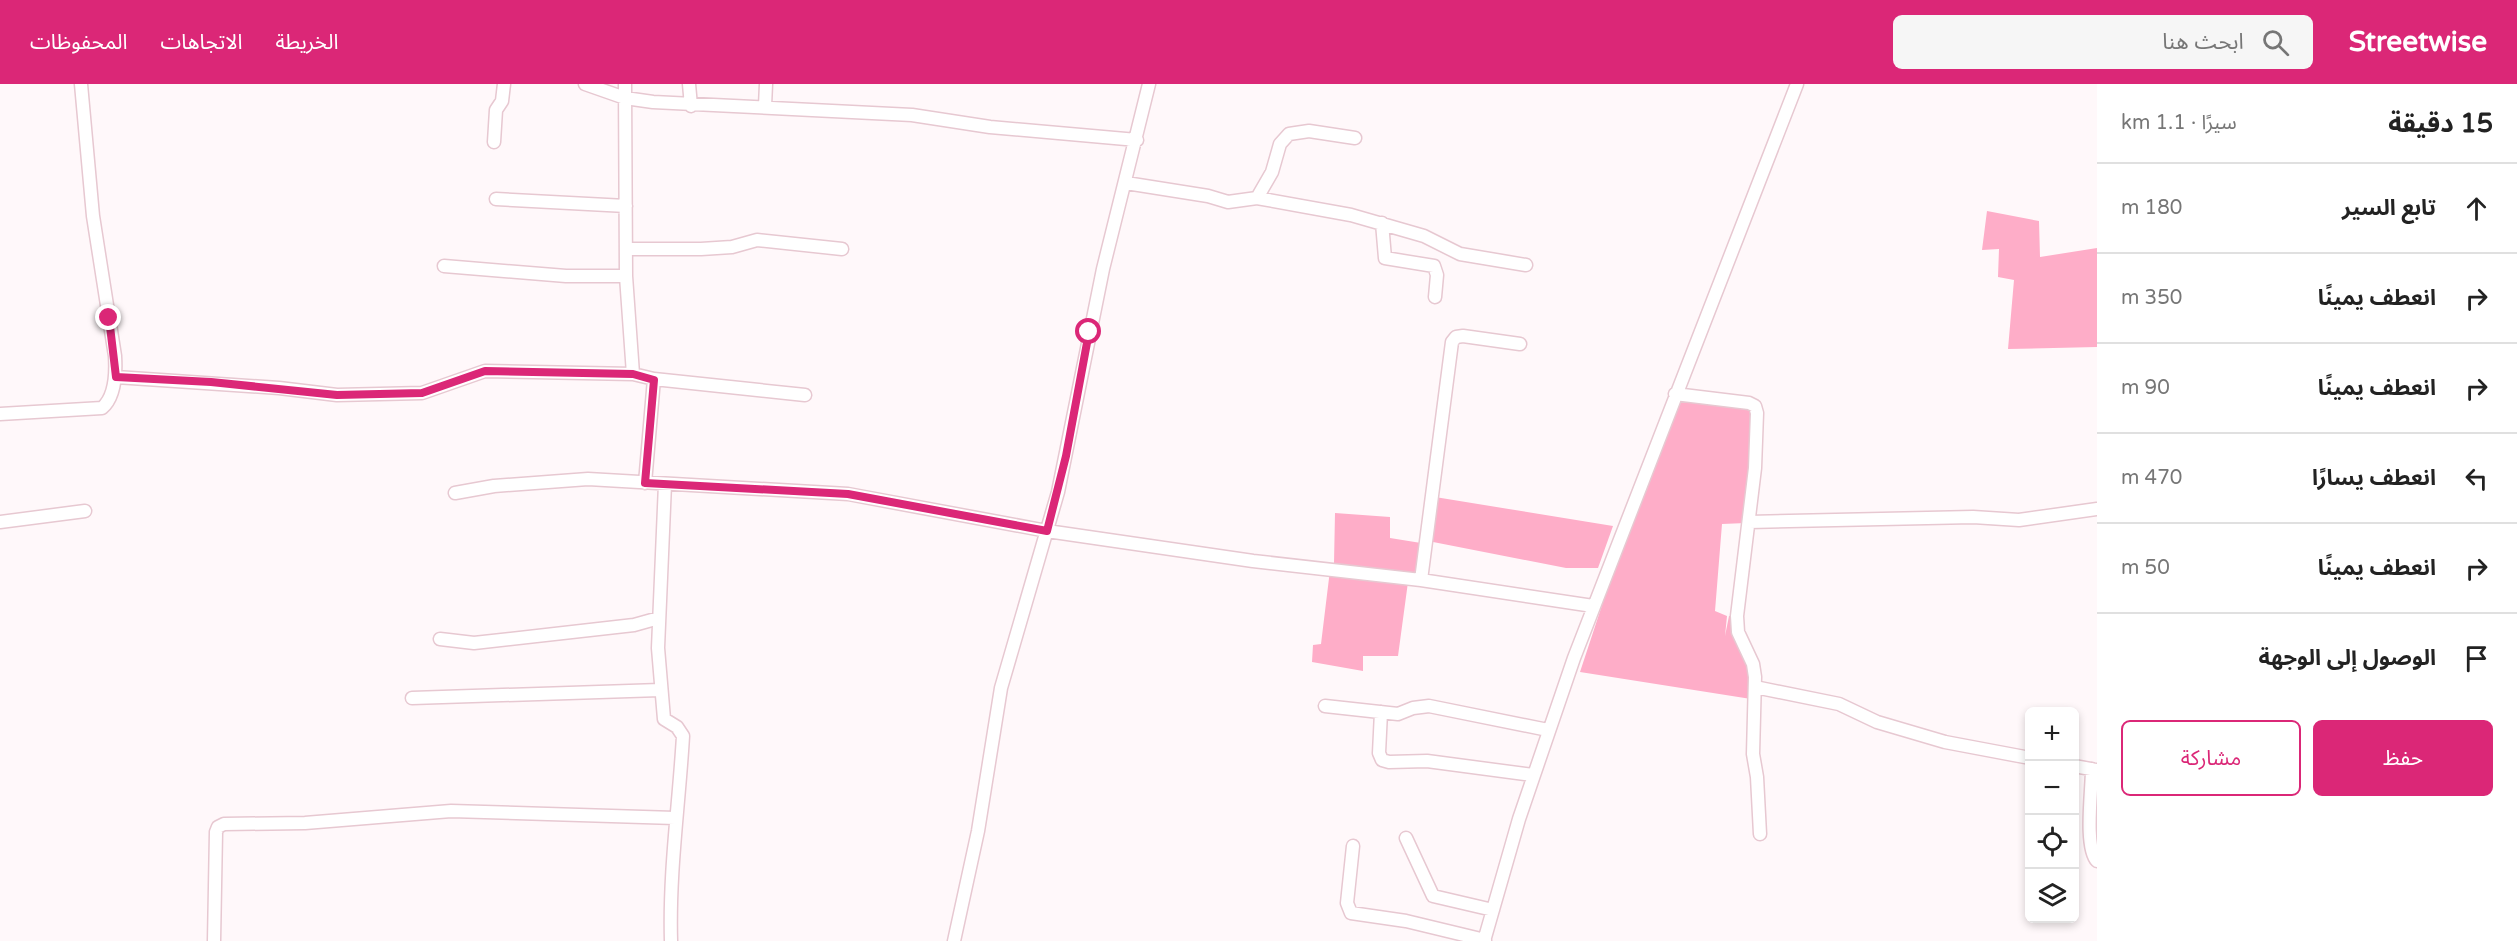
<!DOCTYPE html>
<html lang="ar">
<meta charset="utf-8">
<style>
body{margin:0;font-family:"Varela Round","Noto Sans Arabic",sans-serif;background:#f6f6f6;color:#222;direction:rtl}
.controls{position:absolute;right:18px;bottom:18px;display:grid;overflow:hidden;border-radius:9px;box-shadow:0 3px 9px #0003}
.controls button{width:54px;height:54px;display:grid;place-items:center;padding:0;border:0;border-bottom:2px solid #e0e0e0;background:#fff;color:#222;font:30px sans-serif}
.stop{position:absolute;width:18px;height:18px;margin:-14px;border:4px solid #db2777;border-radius:50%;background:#fff}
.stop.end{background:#db2777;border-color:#fff;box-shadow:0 2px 6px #0008}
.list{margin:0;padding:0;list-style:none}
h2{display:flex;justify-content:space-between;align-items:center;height:78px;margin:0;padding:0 24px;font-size:26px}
h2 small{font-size:20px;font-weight:400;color:#767676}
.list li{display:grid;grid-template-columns:39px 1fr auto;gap:18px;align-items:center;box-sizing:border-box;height:90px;padding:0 24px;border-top:2px solid #e0e0e0}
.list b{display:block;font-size:22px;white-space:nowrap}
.list em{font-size:20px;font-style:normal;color:#767676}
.actions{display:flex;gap:12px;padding:18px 24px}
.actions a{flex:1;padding:14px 0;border:2px solid #db2777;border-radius:9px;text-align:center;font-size:21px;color:#db2777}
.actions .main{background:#db2777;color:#fff}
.icon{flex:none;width:33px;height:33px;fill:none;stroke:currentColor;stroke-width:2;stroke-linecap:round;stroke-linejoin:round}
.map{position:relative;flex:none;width:2097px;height:857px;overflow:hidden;direction:ltr}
header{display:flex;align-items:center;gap:36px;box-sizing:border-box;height:84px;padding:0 30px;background:#db2777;color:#fff}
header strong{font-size:28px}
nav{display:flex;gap:33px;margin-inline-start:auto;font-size:21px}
.search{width:420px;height:54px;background:#f6f6f6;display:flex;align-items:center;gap:15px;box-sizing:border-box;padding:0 21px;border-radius:9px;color:#767676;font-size:22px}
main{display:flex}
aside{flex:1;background:#fff}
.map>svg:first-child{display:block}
.green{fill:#feadc8}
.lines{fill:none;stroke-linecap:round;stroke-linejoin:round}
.minor-casing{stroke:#e7c8d1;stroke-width:15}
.minor{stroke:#fff;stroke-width:12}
.route{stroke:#db2777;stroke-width:8}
</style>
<header>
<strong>Streetwise</strong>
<div class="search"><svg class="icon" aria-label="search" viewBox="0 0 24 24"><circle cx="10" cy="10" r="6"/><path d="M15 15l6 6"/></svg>ابحث هنا</div>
<nav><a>الخريطة</a><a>الاتجاهات</a><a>المحفوظات</a></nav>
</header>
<main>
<aside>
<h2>15 دقيقة<small>سيرًا · 1.1 km</small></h2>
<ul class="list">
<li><svg class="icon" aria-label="ahead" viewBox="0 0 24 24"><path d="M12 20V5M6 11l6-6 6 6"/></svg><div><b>تابع السير</b></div><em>180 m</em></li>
<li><svg class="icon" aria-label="right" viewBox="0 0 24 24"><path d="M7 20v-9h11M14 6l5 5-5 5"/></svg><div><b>انعطف يمينًا</b></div><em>350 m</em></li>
<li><svg class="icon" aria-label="right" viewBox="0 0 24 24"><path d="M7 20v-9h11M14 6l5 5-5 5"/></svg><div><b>انعطف يمينًا</b></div><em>90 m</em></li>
<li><svg class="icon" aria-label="left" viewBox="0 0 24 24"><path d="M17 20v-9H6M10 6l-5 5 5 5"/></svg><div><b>انعطف يسارًا</b></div><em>470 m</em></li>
<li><svg class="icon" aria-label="right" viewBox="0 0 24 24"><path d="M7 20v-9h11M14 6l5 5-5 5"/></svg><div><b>انعطف يمينًا</b></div><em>50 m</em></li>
<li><svg class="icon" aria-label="arrive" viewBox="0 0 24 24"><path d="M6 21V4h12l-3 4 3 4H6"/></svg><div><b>الوصول إلى الوجهة</b></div></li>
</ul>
<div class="actions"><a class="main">حفظ</a><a>مشاركة</a></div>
</aside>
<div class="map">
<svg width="2097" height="857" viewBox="0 0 2097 857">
<rect width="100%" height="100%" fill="#fff8fa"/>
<path class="green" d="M1987 127 2039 137 2040 173 2097 164V263L2008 265 2014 196 1998 193 1999 165 1982 166Z
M1681 315 1752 326 1746 439 1722 440 1715 527 1727 532 1725 552 1729 532H1733L1752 595 1751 615 1580 588 1607 506Z
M1435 413 1613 442 1598 484H1566L1428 457Z
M1335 429 1390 433V454L1421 459 1419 492 1334 479Z
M1330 486 1408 498 1398 572H1363V587L1312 578 1313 561 1321 560Z"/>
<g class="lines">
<g class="minor-casing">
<path id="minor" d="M585 0 625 14 653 18 912 31 990 43 1137 56
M625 0 626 192 633 290 654 295 645 399
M689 0 691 22
M765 22 766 0
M494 58 496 26 502 17 504 0
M1126 99 1208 112 1228 118 1257 114 1351 131 1424 152 1460 170 1526 181
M1257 114 1272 88 1280 60 1289 50 1309 47 1355 54
M496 115 626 122
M1382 139 1385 174 1434 182 1437 191 1435 213
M626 165H701L732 163 757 156 842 165
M444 182 566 192H626
M116 293 279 304 337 311 422 309 485 287 633 290
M654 295 805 311
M1675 310 1749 319 1755 322 1757 329 1755 384 1737 532 1738 548 1753 580 1755 593 1753 670 1757 693 1760 750
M0 330 102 324C116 312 116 288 115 272L93 132 81 0
M665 400 658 564 664 635 677 643 683 652C679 721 669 787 671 857
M455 409 494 402 588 395 848 410 1047 447 1253 477 1421 496 1593 522
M0 438 85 427
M1749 438 1973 433 2019 436 2097 425
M1421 496 1452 258 1456 253 1463 252 1520 260
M440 555 474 559 634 541 659 534
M1755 603 1839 620 1877 638 1945 658 2030 674
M412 614 660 606
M1325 622 1398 630 1413 624 1429 622 1548 646
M1381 628 1379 669 1382 676 1389 678 1427 677 1533 691
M2074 682 2097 686
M2092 685C2092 706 2084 763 2097 777
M1406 754 1433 812 1493 826
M1353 762 1347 819 1351 829 1406 837 1485 856
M214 857 216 748 218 743 224 740 305 739 451 727 675 734
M954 857 978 747 1001 604 1058 408 1103 185 1149 0
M1484 857 1519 735 1574 574 1797 0"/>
</g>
<use href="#minor" class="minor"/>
</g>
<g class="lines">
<path class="route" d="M109 234 116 293 211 298 337 311 422 309 485 287 633 290 654 296 645 399 848 410 1047 447 1066 372 1089 248"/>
</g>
</svg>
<div class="controls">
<button>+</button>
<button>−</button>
<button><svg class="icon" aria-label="locate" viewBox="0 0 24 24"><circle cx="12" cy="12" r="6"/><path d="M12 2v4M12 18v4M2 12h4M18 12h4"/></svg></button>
<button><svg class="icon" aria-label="layers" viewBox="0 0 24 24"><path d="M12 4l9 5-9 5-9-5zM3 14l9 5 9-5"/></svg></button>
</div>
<div class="stop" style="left:1089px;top:248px"></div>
<div class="stop end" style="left:109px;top:234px"></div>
</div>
</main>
